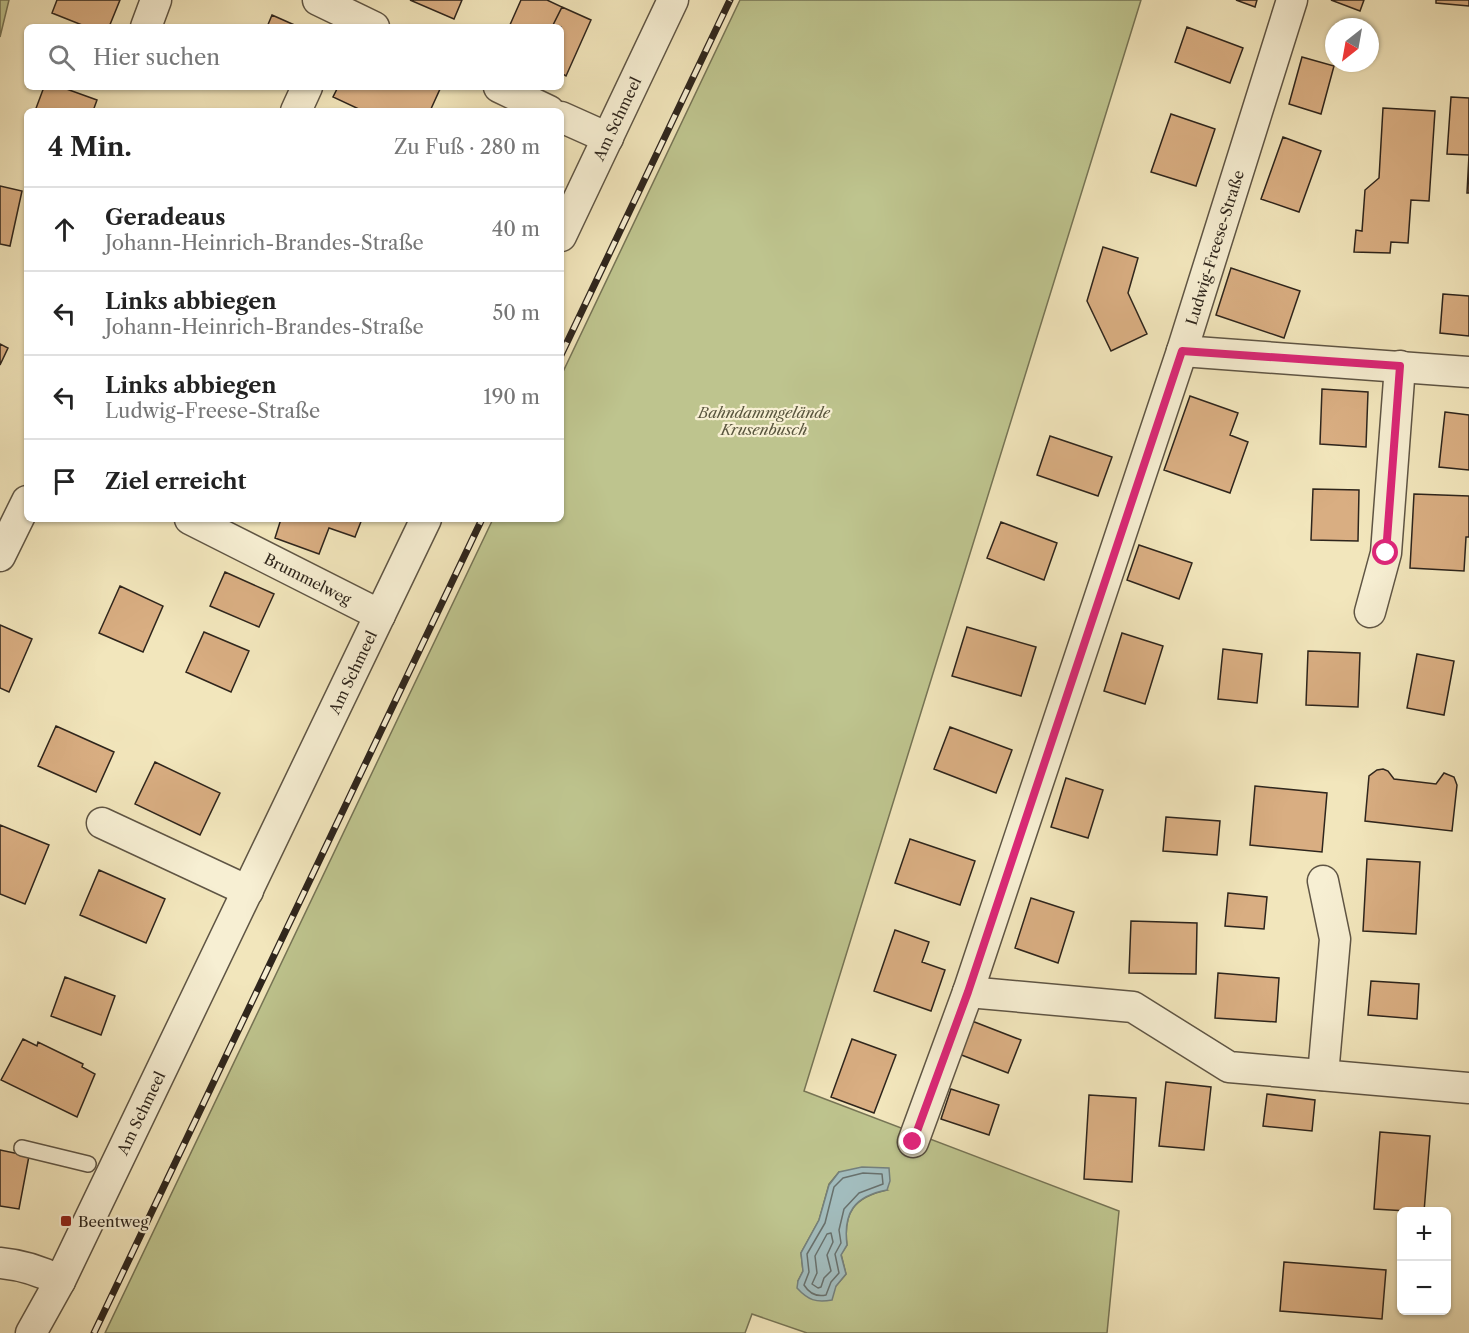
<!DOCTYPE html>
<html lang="de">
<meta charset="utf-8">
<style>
body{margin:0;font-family:"Libre Caslon Text",serif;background:#f6f6f6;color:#222}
.controls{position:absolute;right:18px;bottom:18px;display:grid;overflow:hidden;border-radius:9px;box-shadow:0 2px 4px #0004}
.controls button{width:54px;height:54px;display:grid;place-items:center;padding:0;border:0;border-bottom:2px solid #e0e0e0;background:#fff;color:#222;font:30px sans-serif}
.compass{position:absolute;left:1325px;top:18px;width:54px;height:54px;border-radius:50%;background:#fff;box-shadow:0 2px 4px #0004;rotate:211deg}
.stop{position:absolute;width:18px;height:18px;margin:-14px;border:4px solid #db2777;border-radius:50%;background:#fff}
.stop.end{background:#db2777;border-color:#fff;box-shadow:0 2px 6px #0008}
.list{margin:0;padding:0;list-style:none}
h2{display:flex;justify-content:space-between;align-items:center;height:78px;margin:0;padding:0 24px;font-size:26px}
h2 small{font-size:20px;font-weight:400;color:#767676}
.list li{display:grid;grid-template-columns:39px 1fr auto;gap:18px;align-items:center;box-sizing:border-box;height:84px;padding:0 24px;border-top:2px solid #e0e0e0}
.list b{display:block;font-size:22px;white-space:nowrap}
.list p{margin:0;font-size:20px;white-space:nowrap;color:#767676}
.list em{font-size:20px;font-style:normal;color:#767676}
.icon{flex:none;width:33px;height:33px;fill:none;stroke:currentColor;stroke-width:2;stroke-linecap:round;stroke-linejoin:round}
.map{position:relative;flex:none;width:1469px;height:1333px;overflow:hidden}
.search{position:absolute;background:#fff;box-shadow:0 2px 4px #0004;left:24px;top:24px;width:540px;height:66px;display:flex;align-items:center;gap:15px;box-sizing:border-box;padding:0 21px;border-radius:9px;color:#767676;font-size:22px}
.panel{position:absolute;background:#fff;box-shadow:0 2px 4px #0004;left:24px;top:108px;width:540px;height:414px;border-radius:9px}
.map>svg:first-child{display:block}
.green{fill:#bec48e;stroke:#767455;stroke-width:1.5;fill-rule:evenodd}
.water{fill:#a2bcbd;stroke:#74807d;stroke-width:1.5}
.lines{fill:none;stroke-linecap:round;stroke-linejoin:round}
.shore{stroke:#68706c;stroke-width:1.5}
.building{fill:#d9ae82;stroke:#2e251c;stroke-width:1.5}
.lane-casing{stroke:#5f5544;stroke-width:18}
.street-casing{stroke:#5f5544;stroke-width:33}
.lane{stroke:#f7efd3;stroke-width:15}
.street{stroke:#f7efd3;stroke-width:30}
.rail-casing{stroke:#2e251c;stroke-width:7}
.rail{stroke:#f7efd3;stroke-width:4.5;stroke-dasharray:14;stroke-linecap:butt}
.route{stroke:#db2777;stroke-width:8}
.poi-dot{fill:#8f2418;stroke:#f7efd3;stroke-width:2}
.labels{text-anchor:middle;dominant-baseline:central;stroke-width:4.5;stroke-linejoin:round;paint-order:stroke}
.street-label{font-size:15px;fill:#2e251c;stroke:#f7efd3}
.park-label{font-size:15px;font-style:italic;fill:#59553e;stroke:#f7efd3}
.poi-label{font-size:15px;fill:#2e251c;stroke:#f7efd3;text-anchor:start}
</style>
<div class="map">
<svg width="1469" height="1333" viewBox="0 0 1469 1333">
<rect width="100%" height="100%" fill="#f2e6bc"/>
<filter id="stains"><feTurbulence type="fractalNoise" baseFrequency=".00333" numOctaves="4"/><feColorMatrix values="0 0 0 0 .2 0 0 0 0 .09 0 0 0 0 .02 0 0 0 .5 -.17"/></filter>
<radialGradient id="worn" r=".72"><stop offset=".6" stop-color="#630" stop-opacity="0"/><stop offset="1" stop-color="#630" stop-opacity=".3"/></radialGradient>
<path class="green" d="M0 0H9L0 37Z
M740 0H1141L804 1091 1119 1211 1107 1333H807L752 1314 745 1333H105L493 519H561V376ZM839 1172 887 1190C854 1197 843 1213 847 1245L841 1254 846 1274 836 1286 798 1281 803 1271 801 1253 819 1220 829 1184Z"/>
<path class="water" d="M862 1167 889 1168 890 1181 887 1190C854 1196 843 1213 847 1245L841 1255 846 1274 836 1286 832 1300C816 1303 808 1300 797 1288L798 1281 803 1271 801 1253 819 1220 829 1185 839 1172Z"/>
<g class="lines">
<path class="shore" d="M863 1173 882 1174 883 1184 859 1193 844 1209 839 1230 841 1243 835 1254 839 1273 831 1282 826 1295C817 1297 809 1293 804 1285L809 1272 807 1254 825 1223 834 1187 843 1178Z
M831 1233 833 1242 827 1255 831 1271 824 1278 821 1287 818 1288 812 1284 817 1273 815 1256 827 1234Z"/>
</g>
<path class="building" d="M57 0H120L109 27H87L52 13Z
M410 0H462L454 19Z
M521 0H547L562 7 552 27H509Z
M1236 0H1257L1255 7Z
M1331 0H1364L1360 11Z
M1436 0H1469V6L1436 3Z
M562 7 591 20 566 76 561 73V27H552Z
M272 15 299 27H267Z
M1187 27 1243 48 1230 83 1175 62Z
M1302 57 1334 66 1321 114 1289 104Z
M44 87H61L97 100 93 111H35Z
M338 87H436L440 89 430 111H363L333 97Z
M1451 97 1469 98V155L1447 154Z
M1383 108 1435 111 1429 201 1411 200 1408 243 1391 242 1390 253 1354 252 1356 230 1362 231 1365 190 1379 178Z
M1171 114 1215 129 1196 186 1151 172Z
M1283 137 1321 151 1299 212 1261 199Z
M1469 155V193H1467Z
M0 186 22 191 10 246 0 244Z
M1103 247 1138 258 1128 293 1147 334 1111 351 1087 301Z
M1231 268 1300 291 1284 338 1216 315Z
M1443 294 1469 296V336L1440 333Z
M0 344 8 348 0 365Z
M1322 389 1368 392 1366 447 1320 444Z
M1190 396 1238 413 1230 435 1248 442 1230 493 1164 470Z
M1445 412 1469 415V470L1439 467Z
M1050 436 1112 457 1098 496 1037 475Z
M1313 489 1359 490 1358 541 1311 540Z
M1414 494 1469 496V537H1466L1464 571 1410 568Z
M281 519H362L355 537 329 528 319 554 275 538Z
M1001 522 1057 543 1044 580 987 558Z
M1139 545 1192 563 1179 599 1127 580Z
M225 572 274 594 259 627 210 606Z
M120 586 163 606 143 652 99 633Z
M0 625 32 639 9 692 0 688Z
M967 627 1036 647 1021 696 952 676Z
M204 632 249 651 231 692 186 672Z
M1122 633 1163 646 1145 704 1104 691Z
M1223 649 1262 654 1257 703 1218 699Z
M1308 651 1360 653 1358 707 1306 705Z
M1417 654 1454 661 1444 715 1407 708Z
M56 726 114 752 96 792 38 766Z
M950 727 1012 750 996 793 934 769Z
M155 762 220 793 200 835 135 804Z
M1383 769 1388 771 1394 779 1436 784 1444 773 1454 777 1457 785 1452 831 1365 821 1369 776 1377 770Z
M1066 778 1103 790 1088 838 1051 827Z
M1255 786 1327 793 1322 852 1250 845Z
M1166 817 1220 821 1217 855 1163 851Z
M0 825 49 845 25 904 0 894Z
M910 839 975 861 960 905 895 883Z
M1367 859 1420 862 1416 934 1363 931Z
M99 870 165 899 146 943 80 915Z
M1228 893 1267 897 1264 929 1225 926Z
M1031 898 1074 912 1058 963 1015 948Z
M1131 921 1197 923 1196 974 1129 973Z
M895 930 929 942 922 962 945 970 931 1011 874 991Z
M1218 973 1279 978 1276 1022 1215 1018Z
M65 977 115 996 101 1035 51 1016Z
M1371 981 1419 984 1417 1019 1368 1015Z
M972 1021 1021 1040 1008 1073 959 1054Z
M23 1039 37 1046 38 1042 83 1064 82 1067 95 1074 77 1117 1 1080Z
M852 1039 896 1055 874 1113 831 1097Z
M1166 1082 1211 1087 1204 1150 1159 1146Z
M951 1089 999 1105 989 1135 941 1119Z
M1267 1094 1315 1100 1312 1131 1263 1126Z
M1089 1095 1136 1098 1132 1182 1084 1179Z
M1380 1132 1430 1136 1424 1212 1374 1209Z
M0 1150 29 1156 19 1209 0 1206Z
M1284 1262 1386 1270 1382 1319 1280 1311Z"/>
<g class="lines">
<g class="lane-casing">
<path id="lane" d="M22 1148 88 1164"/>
</g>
<g class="street-casing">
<g id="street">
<path d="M318 0 374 27"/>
<path d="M146 27 156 0"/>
<path d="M499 87 549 111"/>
<path d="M296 111 307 87"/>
<path d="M561 117 608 138"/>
<path id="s1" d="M561 236 673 0"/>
<path d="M1182 351 1469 372"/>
<path id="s2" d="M190 519 380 615"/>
<path d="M0 556 27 501"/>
<path d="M1370 612 1386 553 1400 366"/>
<path d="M102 823 248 891"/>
<path d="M968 992 1133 1007 1229 1067 1469 1088"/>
<path d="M1323 1075 1335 939 1323 881"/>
<path id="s3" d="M913 1142 968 992 1182 351 1292 0"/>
<path d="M0 1263C22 1265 41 1271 60 1281"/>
<path id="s4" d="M31 1333 60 1281 426 519"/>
</g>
</g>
<use href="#lane" class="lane"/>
<use href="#street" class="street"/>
<g class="rail-casing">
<path id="rail" d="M561 355 730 0
M94 1333 482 519"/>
</g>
<use href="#rail" class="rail"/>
</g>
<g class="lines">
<path class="route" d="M913 1142 968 992 1182 351 1400 366 1386 553"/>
</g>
<rect class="poi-dot" x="60" y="1215" width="12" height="12" rx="3"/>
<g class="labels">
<g class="street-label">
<text stroke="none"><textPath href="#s1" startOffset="130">Am Schmeel</textPath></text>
<text stroke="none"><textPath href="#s3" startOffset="944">Ludwig-Freese-Straße</textPath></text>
<text stroke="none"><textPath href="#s2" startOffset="132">Brummelweg</textPath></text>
<text stroke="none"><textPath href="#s4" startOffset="735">Am Schmeel</textPath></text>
<text stroke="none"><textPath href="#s4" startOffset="246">Am Schmeel</textPath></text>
</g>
<g class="park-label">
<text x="764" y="412">Bahndammgelände<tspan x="764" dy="17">Krusenbusch</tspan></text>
</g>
<g class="poi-label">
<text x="78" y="1221">Beentweg</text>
</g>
</g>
<rect width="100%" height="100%" filter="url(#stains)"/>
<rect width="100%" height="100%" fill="url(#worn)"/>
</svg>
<div class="controls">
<button>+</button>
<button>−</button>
</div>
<svg class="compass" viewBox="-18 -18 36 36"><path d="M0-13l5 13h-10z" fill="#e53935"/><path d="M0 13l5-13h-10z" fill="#767676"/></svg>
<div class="stop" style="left:1386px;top:553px"></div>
<div class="stop end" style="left:913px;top:1142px"></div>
<div class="search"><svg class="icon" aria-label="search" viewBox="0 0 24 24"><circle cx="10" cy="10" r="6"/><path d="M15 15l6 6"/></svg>Hier suchen</div>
<section class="panel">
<h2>4 Min.<small>Zu Fuß · 280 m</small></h2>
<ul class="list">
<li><svg class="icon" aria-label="ahead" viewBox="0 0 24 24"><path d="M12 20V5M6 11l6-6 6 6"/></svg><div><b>Geradeaus</b><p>Johann-Heinrich-Brandes-Straße</p></div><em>40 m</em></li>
<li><svg class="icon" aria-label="left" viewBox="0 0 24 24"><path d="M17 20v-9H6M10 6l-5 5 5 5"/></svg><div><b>Links abbiegen</b><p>Johann-Heinrich-Brandes-Straße</p></div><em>50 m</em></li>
<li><svg class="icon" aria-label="left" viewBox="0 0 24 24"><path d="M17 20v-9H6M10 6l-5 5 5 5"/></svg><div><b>Links abbiegen</b><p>Ludwig-Freese-Straße</p></div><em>190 m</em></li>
<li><svg class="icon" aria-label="arrive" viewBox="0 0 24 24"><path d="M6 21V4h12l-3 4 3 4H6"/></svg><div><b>Ziel erreicht</b></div></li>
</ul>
</section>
</div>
